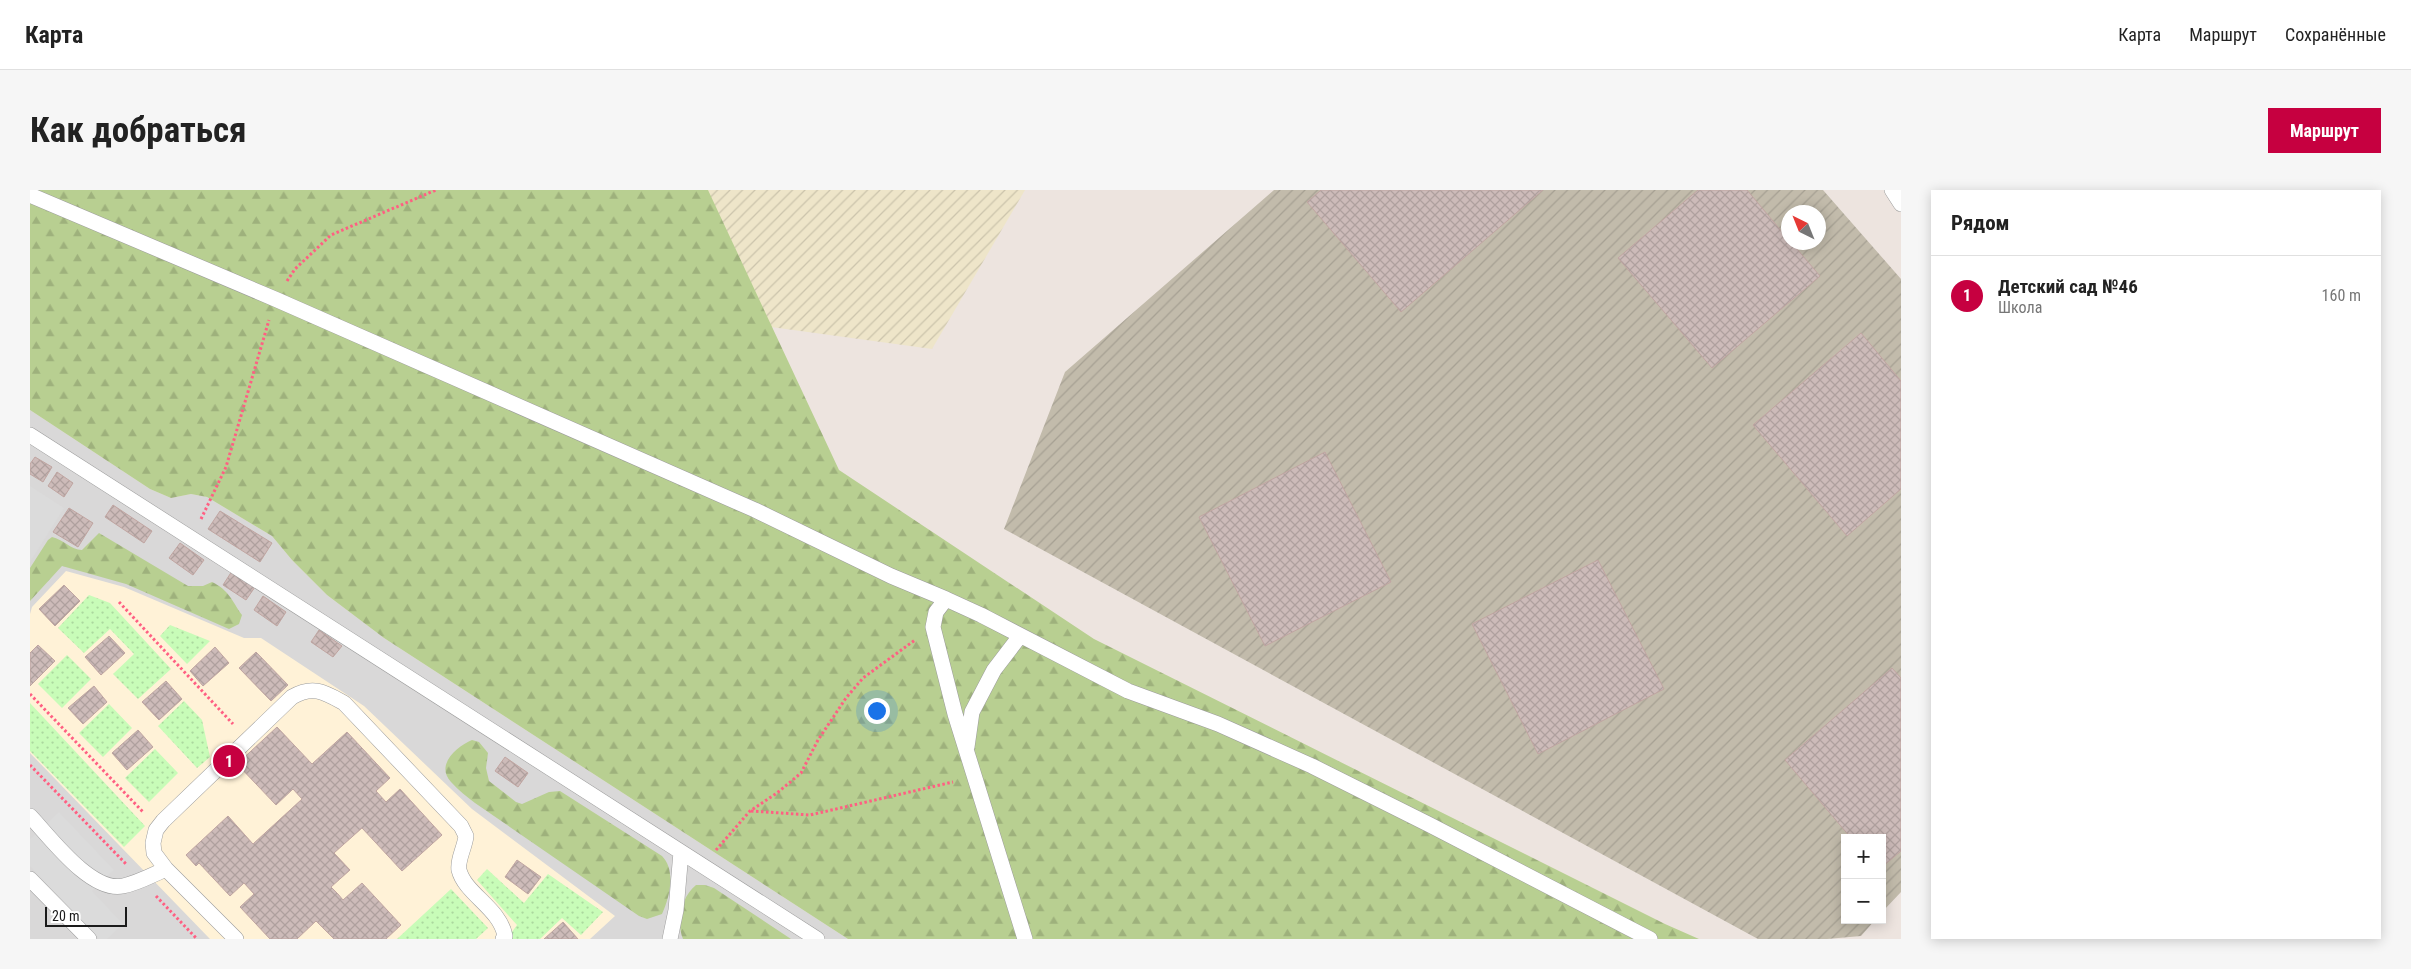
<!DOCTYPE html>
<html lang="ru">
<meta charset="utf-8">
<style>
body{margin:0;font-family:"Roboto Condensed",sans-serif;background:#f6f6f6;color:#222}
.controls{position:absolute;right:15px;bottom:15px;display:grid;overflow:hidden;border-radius:0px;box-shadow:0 2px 12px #0003}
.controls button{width:45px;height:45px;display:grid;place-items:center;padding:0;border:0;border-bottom:1px solid #e0e0e0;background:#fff;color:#222;font:25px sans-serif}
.compass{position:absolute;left:1751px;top:15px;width:45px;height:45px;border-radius:50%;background:#fff;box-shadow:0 2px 12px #0003;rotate:317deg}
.scale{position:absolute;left:15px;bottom:12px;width:82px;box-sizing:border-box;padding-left:5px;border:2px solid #1b1b1b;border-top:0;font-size:14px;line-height:18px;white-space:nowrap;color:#1b1b1b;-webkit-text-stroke:4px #fff;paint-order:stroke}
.you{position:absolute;left:846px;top:520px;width:18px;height:18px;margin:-12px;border:4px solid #fff;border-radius:50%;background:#1a73e8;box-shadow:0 0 0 8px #1a73e833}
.badge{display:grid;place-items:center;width:32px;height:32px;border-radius:50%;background:#c60040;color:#fff;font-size:16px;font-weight:700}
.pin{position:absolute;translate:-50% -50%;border:2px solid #fff;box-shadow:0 1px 5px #0006}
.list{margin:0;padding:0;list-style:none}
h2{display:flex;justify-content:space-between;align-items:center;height:65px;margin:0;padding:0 20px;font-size:21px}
h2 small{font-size:16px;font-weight:400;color:#767676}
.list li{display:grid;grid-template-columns:32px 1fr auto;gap:15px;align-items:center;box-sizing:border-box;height:80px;padding:0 20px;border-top:1px solid #e0e0e0}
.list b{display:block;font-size:19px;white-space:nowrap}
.list p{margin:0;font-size:16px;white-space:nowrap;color:#767676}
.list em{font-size:16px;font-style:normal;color:#767676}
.map{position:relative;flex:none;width:1871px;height:749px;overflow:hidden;border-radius:0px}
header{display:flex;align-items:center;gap:30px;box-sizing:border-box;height:70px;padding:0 25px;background:#fff;border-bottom:1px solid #e0e0e0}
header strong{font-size:24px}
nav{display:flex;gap:28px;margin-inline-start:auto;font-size:18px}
.intro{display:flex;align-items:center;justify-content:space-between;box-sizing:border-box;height:120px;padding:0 30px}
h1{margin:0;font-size:35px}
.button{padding:12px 22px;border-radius:0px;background:#c60040;color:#fff;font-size:18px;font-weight:700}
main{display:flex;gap:30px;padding:0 30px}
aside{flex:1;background:#fff;border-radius:0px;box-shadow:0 2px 12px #0003}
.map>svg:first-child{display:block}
.residential{fill:#d9d8d8}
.education{fill:#fff2d7}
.construction{fill:url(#construction-furrows);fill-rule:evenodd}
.farmland{fill:url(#farmland-furrows)}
.forest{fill:url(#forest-firs)}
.park{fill:url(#park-dots)}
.parking{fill:#dbdbdb}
.building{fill:url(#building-cross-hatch);stroke:#c0a5a1}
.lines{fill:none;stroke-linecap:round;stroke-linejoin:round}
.service-casing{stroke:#9c9c9c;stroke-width:16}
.path{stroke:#ff5f82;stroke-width:3;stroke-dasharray:2.5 2.5;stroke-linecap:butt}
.service{stroke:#fff;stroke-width:15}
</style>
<header>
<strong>Карта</strong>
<nav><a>Карта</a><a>Маршрут</a><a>Сохранённые</a></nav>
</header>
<div class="intro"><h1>Как добраться</h1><a class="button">Маршрут</a></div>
<main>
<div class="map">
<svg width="1871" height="749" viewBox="0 0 1871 749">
<defs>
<pattern id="construction-furrows" width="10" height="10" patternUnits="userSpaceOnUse" patternTransform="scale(1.25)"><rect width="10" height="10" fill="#c2bbab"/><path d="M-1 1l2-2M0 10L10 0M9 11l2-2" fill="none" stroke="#a6a093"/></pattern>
<pattern id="farmland-furrows" width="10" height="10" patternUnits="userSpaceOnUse" patternTransform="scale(1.25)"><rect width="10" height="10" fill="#eee5c9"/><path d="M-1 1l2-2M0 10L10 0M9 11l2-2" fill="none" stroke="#ccc4ac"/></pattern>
<pattern id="forest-firs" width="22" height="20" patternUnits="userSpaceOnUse" patternTransform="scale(1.25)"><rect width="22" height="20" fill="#b8cf91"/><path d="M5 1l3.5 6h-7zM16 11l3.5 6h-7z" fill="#9eb17c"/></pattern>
<pattern id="park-dots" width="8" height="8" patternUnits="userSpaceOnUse" patternTransform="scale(1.25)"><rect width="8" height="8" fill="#c8fcb8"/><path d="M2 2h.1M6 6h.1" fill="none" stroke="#abd79e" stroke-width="1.8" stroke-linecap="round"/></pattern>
<pattern id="building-cross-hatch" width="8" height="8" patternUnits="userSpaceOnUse" patternTransform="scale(1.25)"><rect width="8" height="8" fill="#cdbbb9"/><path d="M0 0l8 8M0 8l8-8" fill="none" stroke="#afa09e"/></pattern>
</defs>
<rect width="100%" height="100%" fill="#ede4df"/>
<path class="residential" d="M0 220 120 299 141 308 161 304 177 307 242 346 262 370 297 405 354 448 818 749H0Z"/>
<path class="education" d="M36 381 94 397 214 448H231L334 516 442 619 585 726 560 749H180L0 563V424L2 417Z"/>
<path class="construction" d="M1244 0H1793L1871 89V702L1852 722V648H1815V730H1845L1831 746 1797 749H1728L974 339 1035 182ZM1758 22H1788V52H1758Z"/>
<path class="farmland" d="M525 0H995L902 159 711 133Z"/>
<path class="forest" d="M0 0H678L809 280 1064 449 1635 734 1669 749H818L354 448 297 405 262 370 242 346 177 307 161 304 141 308 120 299 0 220Z
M69 343 158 396H173L182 392C199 400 202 411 212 425L209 434 199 439 96 394 32 376 0 411V378L18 350 22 347C33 349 41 360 52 360Z
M442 550 449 552 458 563 456 578 459 591 486 612 492 614 519 602 530 601 632 666C646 680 640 707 632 724L617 729 609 726 445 613C437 607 428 600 421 592 405 575 427 556 442 550Z
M666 695H675L684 698 761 749H653C646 732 651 707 666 695Z"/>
<path class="park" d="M59 405 80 413 141 479 108 509 83 484 104 464 80 439 54 463 28 438Z
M140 435 180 451 157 474 130 446Z
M37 465 61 489 32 518 8 494Z
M154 511 172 530 180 567 167 578 128 536Z
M0 513 115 636 94 657 0 561Z
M79 514 102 538 73 567 49 543Z
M125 559 148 583 119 612 95 588Z
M457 679 494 713 518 684 573 722 551 745 532 728 510 749H477L487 735 447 690Z
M421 699 458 738 446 749H367Z"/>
<path class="parking" d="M0 296 34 318 0 372Z
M29 622 84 680 62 701 93 734 77 749H69L0 676V649Z"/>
<path class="building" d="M1291 0H1513L1371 122 1277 12Z
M1668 0H1717L1758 49V52H1761L1790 86 1682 178 1588 68Z
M1831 143 1871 191V299L1817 346 1723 235Z
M1295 262 1361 392 1235 456 1169 327Z
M5 267 22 277 13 292 0 284V274Z
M27 282 43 293 34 307 18 296Z
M83 315 122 341 114 353 75 327Z
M39 318 63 333 48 357 23 342Z
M190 321 242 353 230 372 178 339Z
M150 353 174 370 163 385 139 368Z
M1568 370 1634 499 1508 564 1442 434Z
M202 381 225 397 216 410 193 395Z
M34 395 50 411 25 436 9 419Z
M233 406 256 422 247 436 224 420Z
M289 440 312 456 303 467 281 452Z
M79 446 95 463 71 485 55 467Z
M8 455 25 471 0 496V463Z
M185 457 199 473 173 496 160 481Z
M226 462 258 495 241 511 209 478Z
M1862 478 1871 488V661L1852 677V648H1821L1755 570Z
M136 491 152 509 129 530 112 512Z
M64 496 77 512 53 534 38 518Z
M247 537 282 574 317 542 360 588 346 601 356 612 370 599 412 645 372 681 332 638 304 663 320 680 301 697 308 704 313 710 332 693 371 735 356 749H304L286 731 267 749H240L210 717 224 704 214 693 200 706 169 673 166 676 156 665 198 626 223 654 272 609 263 599 246 615 207 574Z
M108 540 123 557 97 580 82 563Z
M475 567 498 583 488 597 465 581Z
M487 670 511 687 498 704 475 687Z
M533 732 548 749H514Z"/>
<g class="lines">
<g class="service-casing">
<path id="service" d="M1862 0 1871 14
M0 5 245 109 725 320 861 386 916 409
M0 245 787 749
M937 557 942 522 964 480 990 446
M0 626C20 647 61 703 93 696 108 693 122 685 136 679
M0 689 59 749
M206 749 136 679 124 663 123 653 126 640 133 631 262 507C283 495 294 502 314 513L431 636 436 646C435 657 427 670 429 680 435 704 470 718 475 746L473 749
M640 749 646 720 651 662
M995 749 925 524 903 437 906 422 916 409 951 425 1098 501 1188 534 1282 576 1400 635 1620 749"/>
</g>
<path class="path" d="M257 91 265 79 301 45 406 0
M171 329 196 277 239 130
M89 412 203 534
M0 504 114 623
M0 575 96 674
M721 621 780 625 923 592
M686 660 720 621 747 603 771 583 788 550 816 508 833 488 885 450
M126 706 167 749"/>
<use href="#service" class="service"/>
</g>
</svg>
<div class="controls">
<button>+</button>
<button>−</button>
</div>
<svg class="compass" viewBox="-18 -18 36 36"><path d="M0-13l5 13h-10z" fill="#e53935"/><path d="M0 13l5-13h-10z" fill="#767676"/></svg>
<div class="scale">20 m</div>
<div class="you"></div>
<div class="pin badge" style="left:199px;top:571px">1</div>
</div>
<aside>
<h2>Рядом<small></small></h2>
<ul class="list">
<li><span class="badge">1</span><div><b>Детский сад №46</b><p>Школа</p></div><em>160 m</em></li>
</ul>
</aside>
</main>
